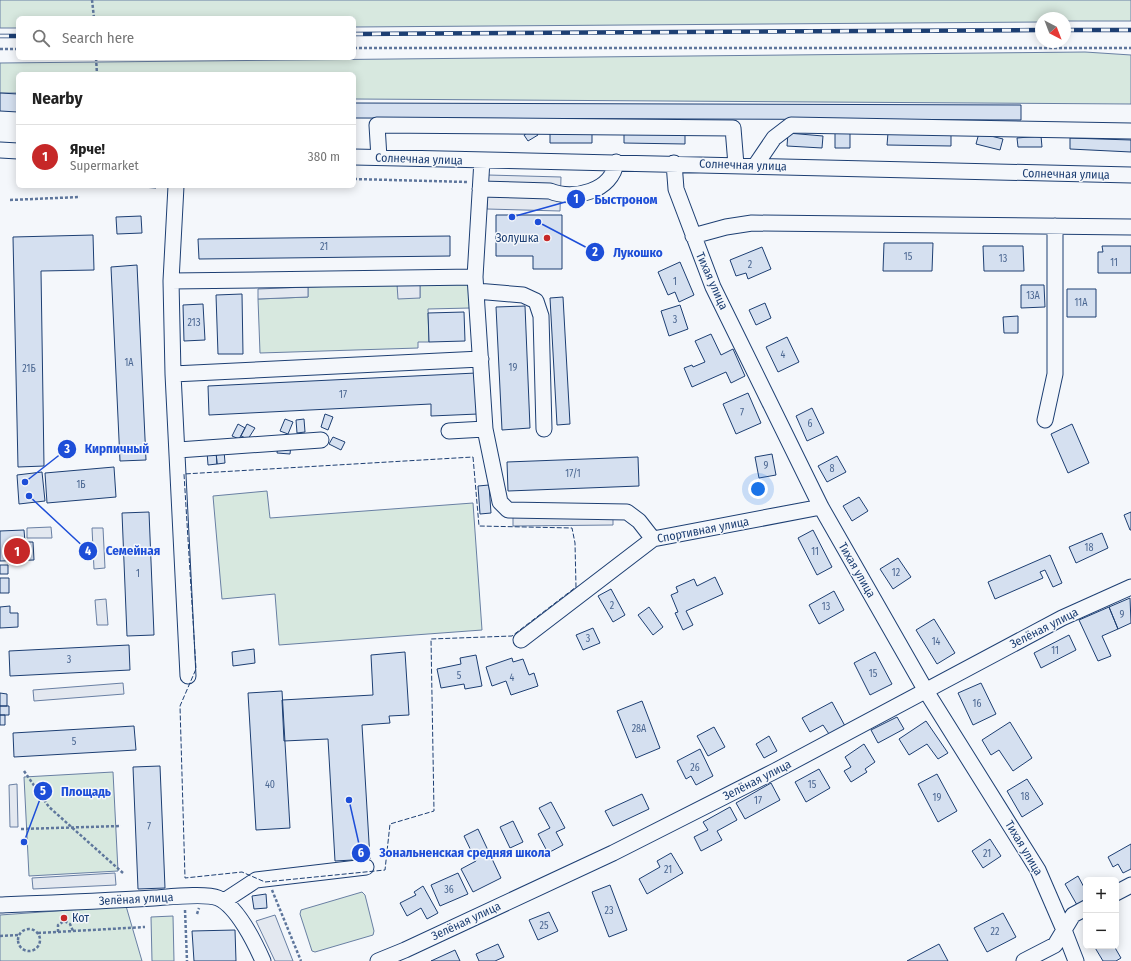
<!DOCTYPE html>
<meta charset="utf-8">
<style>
body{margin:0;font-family:"Fira Sans Condensed",sans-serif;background:#f2f2f2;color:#222}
.controls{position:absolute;right:12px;bottom:12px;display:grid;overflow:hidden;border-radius:6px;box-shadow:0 2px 10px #0003}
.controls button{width:36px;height:36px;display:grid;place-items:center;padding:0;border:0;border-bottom:1px solid #e0e0e0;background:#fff;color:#222;font:20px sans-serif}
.compass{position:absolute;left:1035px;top:12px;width:36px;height:36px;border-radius:50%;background:#fff;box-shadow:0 2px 10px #0003;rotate:138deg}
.you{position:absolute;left:758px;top:489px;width:14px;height:14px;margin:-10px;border:3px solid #fff;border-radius:50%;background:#1a73e8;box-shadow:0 0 0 6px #1a73e833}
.badge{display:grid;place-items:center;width:26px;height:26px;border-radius:50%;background:#c62828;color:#fff;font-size:13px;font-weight:700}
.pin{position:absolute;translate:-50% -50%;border:2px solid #fff;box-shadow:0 1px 4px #0006}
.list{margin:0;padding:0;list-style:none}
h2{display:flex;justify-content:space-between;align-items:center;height:52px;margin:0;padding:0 16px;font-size:17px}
h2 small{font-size:13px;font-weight:400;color:#767676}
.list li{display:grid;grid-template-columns:26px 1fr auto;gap:12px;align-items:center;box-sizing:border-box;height:64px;padding:0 16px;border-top:1px solid #e0e0e0}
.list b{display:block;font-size:15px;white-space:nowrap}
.list p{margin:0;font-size:13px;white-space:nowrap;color:#767676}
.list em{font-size:13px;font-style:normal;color:#767676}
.icon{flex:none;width:22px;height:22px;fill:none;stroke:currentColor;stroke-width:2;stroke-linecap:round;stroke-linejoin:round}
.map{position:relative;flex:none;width:1131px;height:961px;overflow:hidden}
.search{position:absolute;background:#fff;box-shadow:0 2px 10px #0003;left:16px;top:16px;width:340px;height:44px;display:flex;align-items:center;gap:10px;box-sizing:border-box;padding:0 14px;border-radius:6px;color:#767676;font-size:15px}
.panel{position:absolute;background:#fff;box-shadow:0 2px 10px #0003;left:16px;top:72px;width:340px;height:116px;border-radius:6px}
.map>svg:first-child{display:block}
.green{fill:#d7e8df;stroke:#687fa3}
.parking{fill:#e3e8f0;stroke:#687fa3}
.building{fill:#d5e0f0;stroke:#1d3f73}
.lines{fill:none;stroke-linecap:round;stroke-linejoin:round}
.minor-casing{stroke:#1d3f73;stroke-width:17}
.path{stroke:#5e769c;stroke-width:2.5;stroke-dasharray:3 2;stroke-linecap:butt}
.minor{stroke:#f4f7fb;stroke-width:15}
.rail-casing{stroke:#1d3f73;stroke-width:4.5}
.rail{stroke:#f4f7fb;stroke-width:3;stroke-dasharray:9;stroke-linecap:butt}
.fence{stroke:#1d3f73;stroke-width:1;stroke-dasharray:5 2;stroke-linecap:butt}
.poi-dot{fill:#c62828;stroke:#f4f7fb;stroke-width:1.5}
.labels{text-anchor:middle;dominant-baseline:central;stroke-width:3;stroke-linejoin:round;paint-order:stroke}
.number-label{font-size:10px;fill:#4b6792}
.street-label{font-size:12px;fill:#1d3f73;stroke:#f4f7fb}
.poi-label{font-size:12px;fill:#1d3f73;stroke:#f4f7fb;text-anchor:end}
.leader{fill:none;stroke:#1d4ed8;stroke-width:1.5}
.callout-dot{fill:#1d4ed8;stroke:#f4f7fb;stroke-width:1.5}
.mark-label{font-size:12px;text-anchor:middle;font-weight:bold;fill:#fff}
.callout-label{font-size:13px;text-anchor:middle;font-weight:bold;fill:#1d4ed8;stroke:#f4f7fb;stroke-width:3;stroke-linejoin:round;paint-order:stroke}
</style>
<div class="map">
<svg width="1131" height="961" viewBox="0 0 1131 961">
<rect width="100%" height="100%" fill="#f4f7fb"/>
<path class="green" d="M0 0H1131V21H1065V18H1041V22L354 27V18H18V28H0Z
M1085 52 1131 55V104L354 99V74H18V93H0V63Z
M469 282 470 308 428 309 429 342H418V348L260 353 258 299 308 297V287L397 284 420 298V284Z
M267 491 270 518 473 503 482 630 279 645 275 594 222 599 213 496Z
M113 772 118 871 29 876 24 777Z
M362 892 365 895 374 931 373 935 315 952 312 951 300 914 301 910Z
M126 906 142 961H0V915Z
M173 916 174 961H152L151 917Z"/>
<path class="parking" d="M488 175 561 177 560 211 487 209Z
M397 284H420V298L398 299Z
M308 287V297L258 299V289Z
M613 514V525L513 526V515Z
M51 527 52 538H27V528Z
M92 528H103L105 568 94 569Z
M106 599 108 625H97L95 600Z
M123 683 124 694 34 701 33 690Z
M17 784 18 827H10L9 785Z
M115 873 116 885 33 889 32 878Z
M275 915 293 961H275L256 921Z"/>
<path class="building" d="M0 93 18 94V112L0 111Z
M354 103 1021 105V120L354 118Z
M534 129 538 135 528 141 524 135Z
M835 131H850V148H835Z
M592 132V143H550V133Z
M624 133H685V144L624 143Z
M788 133 823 136 822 148 787 146Z
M888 133 951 134V146L887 145Z
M979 133 1003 139 1000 150 976 144Z
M1041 136 1042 147H1018L1017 138Z
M1070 138 1131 140V152L1070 149Z
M126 186H156V188Z
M496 215H562V269H533V256H496Z
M141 216 142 233 117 234 116 217Z
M93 235 94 270 41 271 44 466 18 467 13 237Z
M450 236V256L199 259 198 239Z
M884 243H933L932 271H883Z
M983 246H1023L1024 271H984Z
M1102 246H1131V273H1098V252H1103Z
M762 247 771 269 748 279 746 273 736 276 730 260Z
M680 262 694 295 679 302 675 292 668 295 658 272Z
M137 265 146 460 120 461 111 267Z
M1021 285H1044L1045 307 1021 308Z
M1067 289H1096V317H1067Z
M242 294 243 354H218L216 295Z
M563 297 570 424 557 425 550 298Z
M765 303 771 318 756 325 749 310Z
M203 304 205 340 184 341 183 305Z
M680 305 688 329 669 336 661 311Z
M525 306 530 428 502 430 496 307Z
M464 312 465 341 429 342 428 313Z
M1018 316V333H1004L1003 317Z
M711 334 721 355 733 349 745 376 731 383 726 372 692 387 684 368 692 365 693 367 705 362 695 341Z
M787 337 799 362 778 372 766 347Z
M476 373 478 414 431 416V404L209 415 208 386Z
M748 393 761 423 736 434 723 404Z
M812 408 824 433 807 441 796 416Z
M325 414 333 417 328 430 321 427Z
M285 419 293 422 288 434 280 431Z
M304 419 305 432 297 433 296 420Z
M238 424 245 428 239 439 232 436Z
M247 424 255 428 248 439 241 436Z
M1072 424 1089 463 1068 473 1051 434Z
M333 437 345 442 341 450 329 444Z
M278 445H291L290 454 277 453Z
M224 450 225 463 217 464 216 451Z
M216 451 217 464 208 465 207 452Z
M772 454 776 475 759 478 755 457Z
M837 456 846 472 827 482 818 466Z
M638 457 639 486 508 491 507 462Z
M114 467 116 497 47 503 45 473Z
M42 472 45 501 19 504 17 475Z
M489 485 491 513 480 514 478 486Z
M859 497 868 511 852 521 843 506Z
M149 512 154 635 127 636 122 513Z
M1131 512V530H1130L1124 515Z
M24 530 25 542H33L34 560 0 561V531Z
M813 530 832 567 817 575 798 538Z
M1102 533 1108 548 1076 563 1069 547Z
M1050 555 1062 583 1053 587 1045 570 1040 572 1043 578 995 599 988 582Z
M898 558 911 577 893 589 880 569Z
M0 565H8V574H0Z
M715 577 723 594 686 611 693 625 683 630 675 613 678 612 671 595 678 592 676 587 694 579 697 586Z
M0 578H9V593H0Z
M611 589 625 615 613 622 598 596Z
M834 591 844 610 819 624 809 605Z
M1130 598 1131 623 1118 629 1109 607Z
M10 606V613H18V627L0 628V607Z
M649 607 663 627 653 635 638 615Z
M1109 607 1118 629 1102 636 1111 656 1098 661 1079 620Z
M934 619 955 653 937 664 916 630Z
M593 628 600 643 583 650 576 635Z
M1069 635 1076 650 1041 668 1034 653Z
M129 645 130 670 10 676 9 651Z
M254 649 255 663 233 666 232 652Z
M405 652 409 715 389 716 390 723 362 725 370 859 335 861 328 739 284 741 282 700 373 695 371 655Z
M875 652 892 684 870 695 854 663Z
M476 655 482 686 465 689 464 684 441 688 437 669 461 664 460 658Z
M512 658 513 662 523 659 529 675 534 673 538 686 511 695 506 681 492 686 486 667Z
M981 683 996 714 973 725 958 693Z
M282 691 290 828 256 830 248 693Z
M0 693 7 694V706H0Z
M642 701 660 748 636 758 617 711Z
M832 702 845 726 829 734 823 725 810 732 802 718Z
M0 706H9V715H0Z
M0 715H5V725H0Z
M897 717 904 729 878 743 871 730Z
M926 721 948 753 938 759 927 744 909 755 899 739Z
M1010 722 1032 758 1013 771 999 750 991 755 982 740Z
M134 726 136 750 14 757 13 733Z
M714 727 725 747 708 756 697 736Z
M769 736 777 751 764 758 756 744Z
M864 744 875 762 865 769 867 772 851 782 844 771 851 767 845 757Z
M700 749 713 776 696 785 691 776 686 779 677 761Z
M160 766 165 888 138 889 133 767Z
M819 769 830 788 806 802 795 782Z
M937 774 957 811 938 822 918 784Z
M1027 779 1043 804 1022 817 1007 791Z
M771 783 780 800 745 819 736 803Z
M642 794 649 809 613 826 605 811Z
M551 802 565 828 556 832 563 845 548 853 538 834 550 828 539 808Z
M730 807 737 820 717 831 722 840 701 851 694 837 708 830 703 822Z
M513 821 523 842 510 848 500 827Z
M478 829 501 878 473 892 461 869 476 861 464 836Z
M990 839 1001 856 983 868 972 851Z
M1131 844V869L1123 873 1118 864 1113 867 1108 857Z
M671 853 683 873 647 894 639 879 660 867 657 861Z
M458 873 468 894 440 906 431 885Z
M1078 876 1086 891V899L1077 905 1065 884Z
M610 885 627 930 609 937 592 892Z
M423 886 438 913 427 919 421 908 407 916 400 903 416 895 414 892Z
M266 894 267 908 254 909 252 896Z
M549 912 558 931 538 940 529 920Z
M1003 913 1016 937 987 952 974 928Z
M235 930 236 961H194L192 931Z
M498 944 504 957 495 961H479L476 954Z
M939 944 948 961H907Z
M1094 946H1114L1121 958 1116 961H1103Z
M455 950 460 961H431Z"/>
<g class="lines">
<g class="minor-casing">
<path id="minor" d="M0 150 18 151
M354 157 1131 175
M379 158 377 125 733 128 736 165
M674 163 676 189 713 287 821 507 926 691 1038 870 1064 930 1076 961
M755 166 774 138 791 125 1131 131
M176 186 171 281 173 374 188 676
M480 189 550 191C573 201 613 191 616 162
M693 236 726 227 752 223 1131 227
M171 281 475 277
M476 291 523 295 536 301 541 316 544 429
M173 374 481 359
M1045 420 1055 374V226
M485 429 500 502 508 510 627 512 639 521 653 539
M449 431 485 429 475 277 482 160
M178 450 321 440
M521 640 653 539 821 507
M1116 893 1131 885
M224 901 256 880 366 867
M0 905C51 903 103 901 154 898 169 897 206 893 218 898 237 906 255 943 263 961
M378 961 405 950 613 853 775 771 1062 618 1131 587
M1024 961 1055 945 1073 915 1086 908"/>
</g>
<path class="path" d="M92 0 94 18
M354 48H1131
M0 49H18
M96 58 97 74
M354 179 468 182
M10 200 80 197
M24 771 49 807 123 873
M21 829 121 826
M272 890 301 961
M185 910 187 961
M197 914 199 908
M18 940a11 11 0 1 1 22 0a11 11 0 1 1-22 0Z
M58 932V925L64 921 70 924 73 931
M38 933 145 927
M0 936 19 935"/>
<use href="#minor" class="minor"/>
<g class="rail-casing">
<path id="rail" d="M1065 30H1131
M354 34 1041 30
M0 36H18"/>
</g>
<use href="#rail" class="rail"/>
<path class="fence" d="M473 457 479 526 572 528 575 543 576 587 512 636 431 639 434 811 390 824 385 870 265 882 242 872 185 878 180 706 196 669 184 474Z"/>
</g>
<g class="poi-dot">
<circle cx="547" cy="238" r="4"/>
<circle cx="64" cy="918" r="4"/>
</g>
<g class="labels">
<g class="number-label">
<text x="324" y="247">21</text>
<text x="908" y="257">15</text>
<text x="1003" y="259">13</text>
<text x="1114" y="263">11</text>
<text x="750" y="265">2</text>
<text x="675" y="282">1</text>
<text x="1033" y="296">13А</text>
<text x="1081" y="303">11А</text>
<text x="675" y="320">3</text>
<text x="194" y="323">21З</text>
<text x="783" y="355">4</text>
<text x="129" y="363">1А</text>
<text x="513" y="368">19</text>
<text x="29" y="369">21Б</text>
<text x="343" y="395">17</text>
<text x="742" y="413">7</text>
<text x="810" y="424">6</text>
<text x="766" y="466">9</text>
<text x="832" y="469">8</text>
<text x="573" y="474">17/1</text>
<text x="81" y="485">1Б</text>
<text x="1089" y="548">18</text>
<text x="815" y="552">11</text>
<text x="896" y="573">12</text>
<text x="138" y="574">1</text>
<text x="612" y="606">2</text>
<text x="826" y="607">13</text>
<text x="1122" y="615">9</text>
<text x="588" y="639">3</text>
<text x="936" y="642">14</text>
<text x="1055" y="651">11</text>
<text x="69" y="660">3</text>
<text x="873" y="674">15</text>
<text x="459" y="676">5</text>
<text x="512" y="678">4</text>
<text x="977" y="704">16</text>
<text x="639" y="729">28А</text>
<text x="74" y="742">5</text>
<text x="695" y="768">26</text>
<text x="270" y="785">40</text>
<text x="812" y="785">15</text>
<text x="1025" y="797">18</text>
<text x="937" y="798">19</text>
<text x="758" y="801">17</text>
<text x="149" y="827">7</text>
<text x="987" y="854">21</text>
<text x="668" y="870">21</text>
<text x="449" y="890">36</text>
<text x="609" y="911">23</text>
<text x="544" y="926">25</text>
<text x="995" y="932">22</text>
</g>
<g class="street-label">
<text transform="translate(419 159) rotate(2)">Солнечная улица</text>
<text transform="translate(743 165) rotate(2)">Солнечная улица</text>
<text transform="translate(1066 174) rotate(1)">Солнечная улица</text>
<text transform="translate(712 281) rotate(66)">Тихая улица</text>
<text transform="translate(703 530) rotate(-11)">Спортивная улица</text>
<text transform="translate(857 570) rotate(60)">Тихая улица</text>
<text transform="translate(1044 628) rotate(-27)">Зелёная улица</text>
<text transform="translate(757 780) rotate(-27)">Зелёная улица</text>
<text transform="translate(1024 848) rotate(59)">Тихая улица</text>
<text transform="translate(136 899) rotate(-3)">Зелёная улица</text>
<text transform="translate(466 921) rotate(-25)">Зелёная улица</text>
</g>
<g class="poi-label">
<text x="539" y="238">Золушка</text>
<text x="72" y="918" text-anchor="start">Кот</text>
</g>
</g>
<path class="leader" d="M512 217L576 199M538 222L595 252M25 482L67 449M29 496L88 551M24 842L43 791M349 800L361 853"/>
<g class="callout-dot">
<circle cx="512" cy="217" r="4"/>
<circle cx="538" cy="222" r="4"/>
<circle cx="25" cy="482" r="4"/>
<circle cx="29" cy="496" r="4"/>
<circle cx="24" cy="842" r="4"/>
<circle cx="349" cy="800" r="4"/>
<circle cx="576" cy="199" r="10"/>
<circle cx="595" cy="252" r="10"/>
<circle cx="67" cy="449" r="10"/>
<circle cx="88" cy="551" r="10"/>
<circle cx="43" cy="791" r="10"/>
<circle cx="361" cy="853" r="10"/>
</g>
<g class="mark-label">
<text x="576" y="203">1</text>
<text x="595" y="256">2</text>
<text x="67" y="453">3</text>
<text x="88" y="555">4</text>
<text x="43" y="795">5</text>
<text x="361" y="857">6</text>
</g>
<g class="callout-label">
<text x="626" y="204">Быстроном</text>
<text x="638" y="257">Лукошко</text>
<text x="117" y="453">Кирпичный</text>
<text x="133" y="555">Семейная</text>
<text x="86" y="796">Площадь</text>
<text x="465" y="857">Зональненская средняя школа</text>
</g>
</svg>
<div class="controls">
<button>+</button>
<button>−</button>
</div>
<svg class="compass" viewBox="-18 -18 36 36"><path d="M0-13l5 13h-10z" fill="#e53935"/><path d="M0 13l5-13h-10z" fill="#767676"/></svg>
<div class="you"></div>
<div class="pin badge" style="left:17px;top:551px">1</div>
<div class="search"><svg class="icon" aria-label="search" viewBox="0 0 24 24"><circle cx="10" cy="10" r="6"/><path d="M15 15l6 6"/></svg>Search here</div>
<section class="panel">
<h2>Nearby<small></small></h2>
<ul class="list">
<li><span class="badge">1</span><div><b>Ярче!</b><p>Supermarket</p></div><em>380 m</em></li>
</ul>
</section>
</div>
